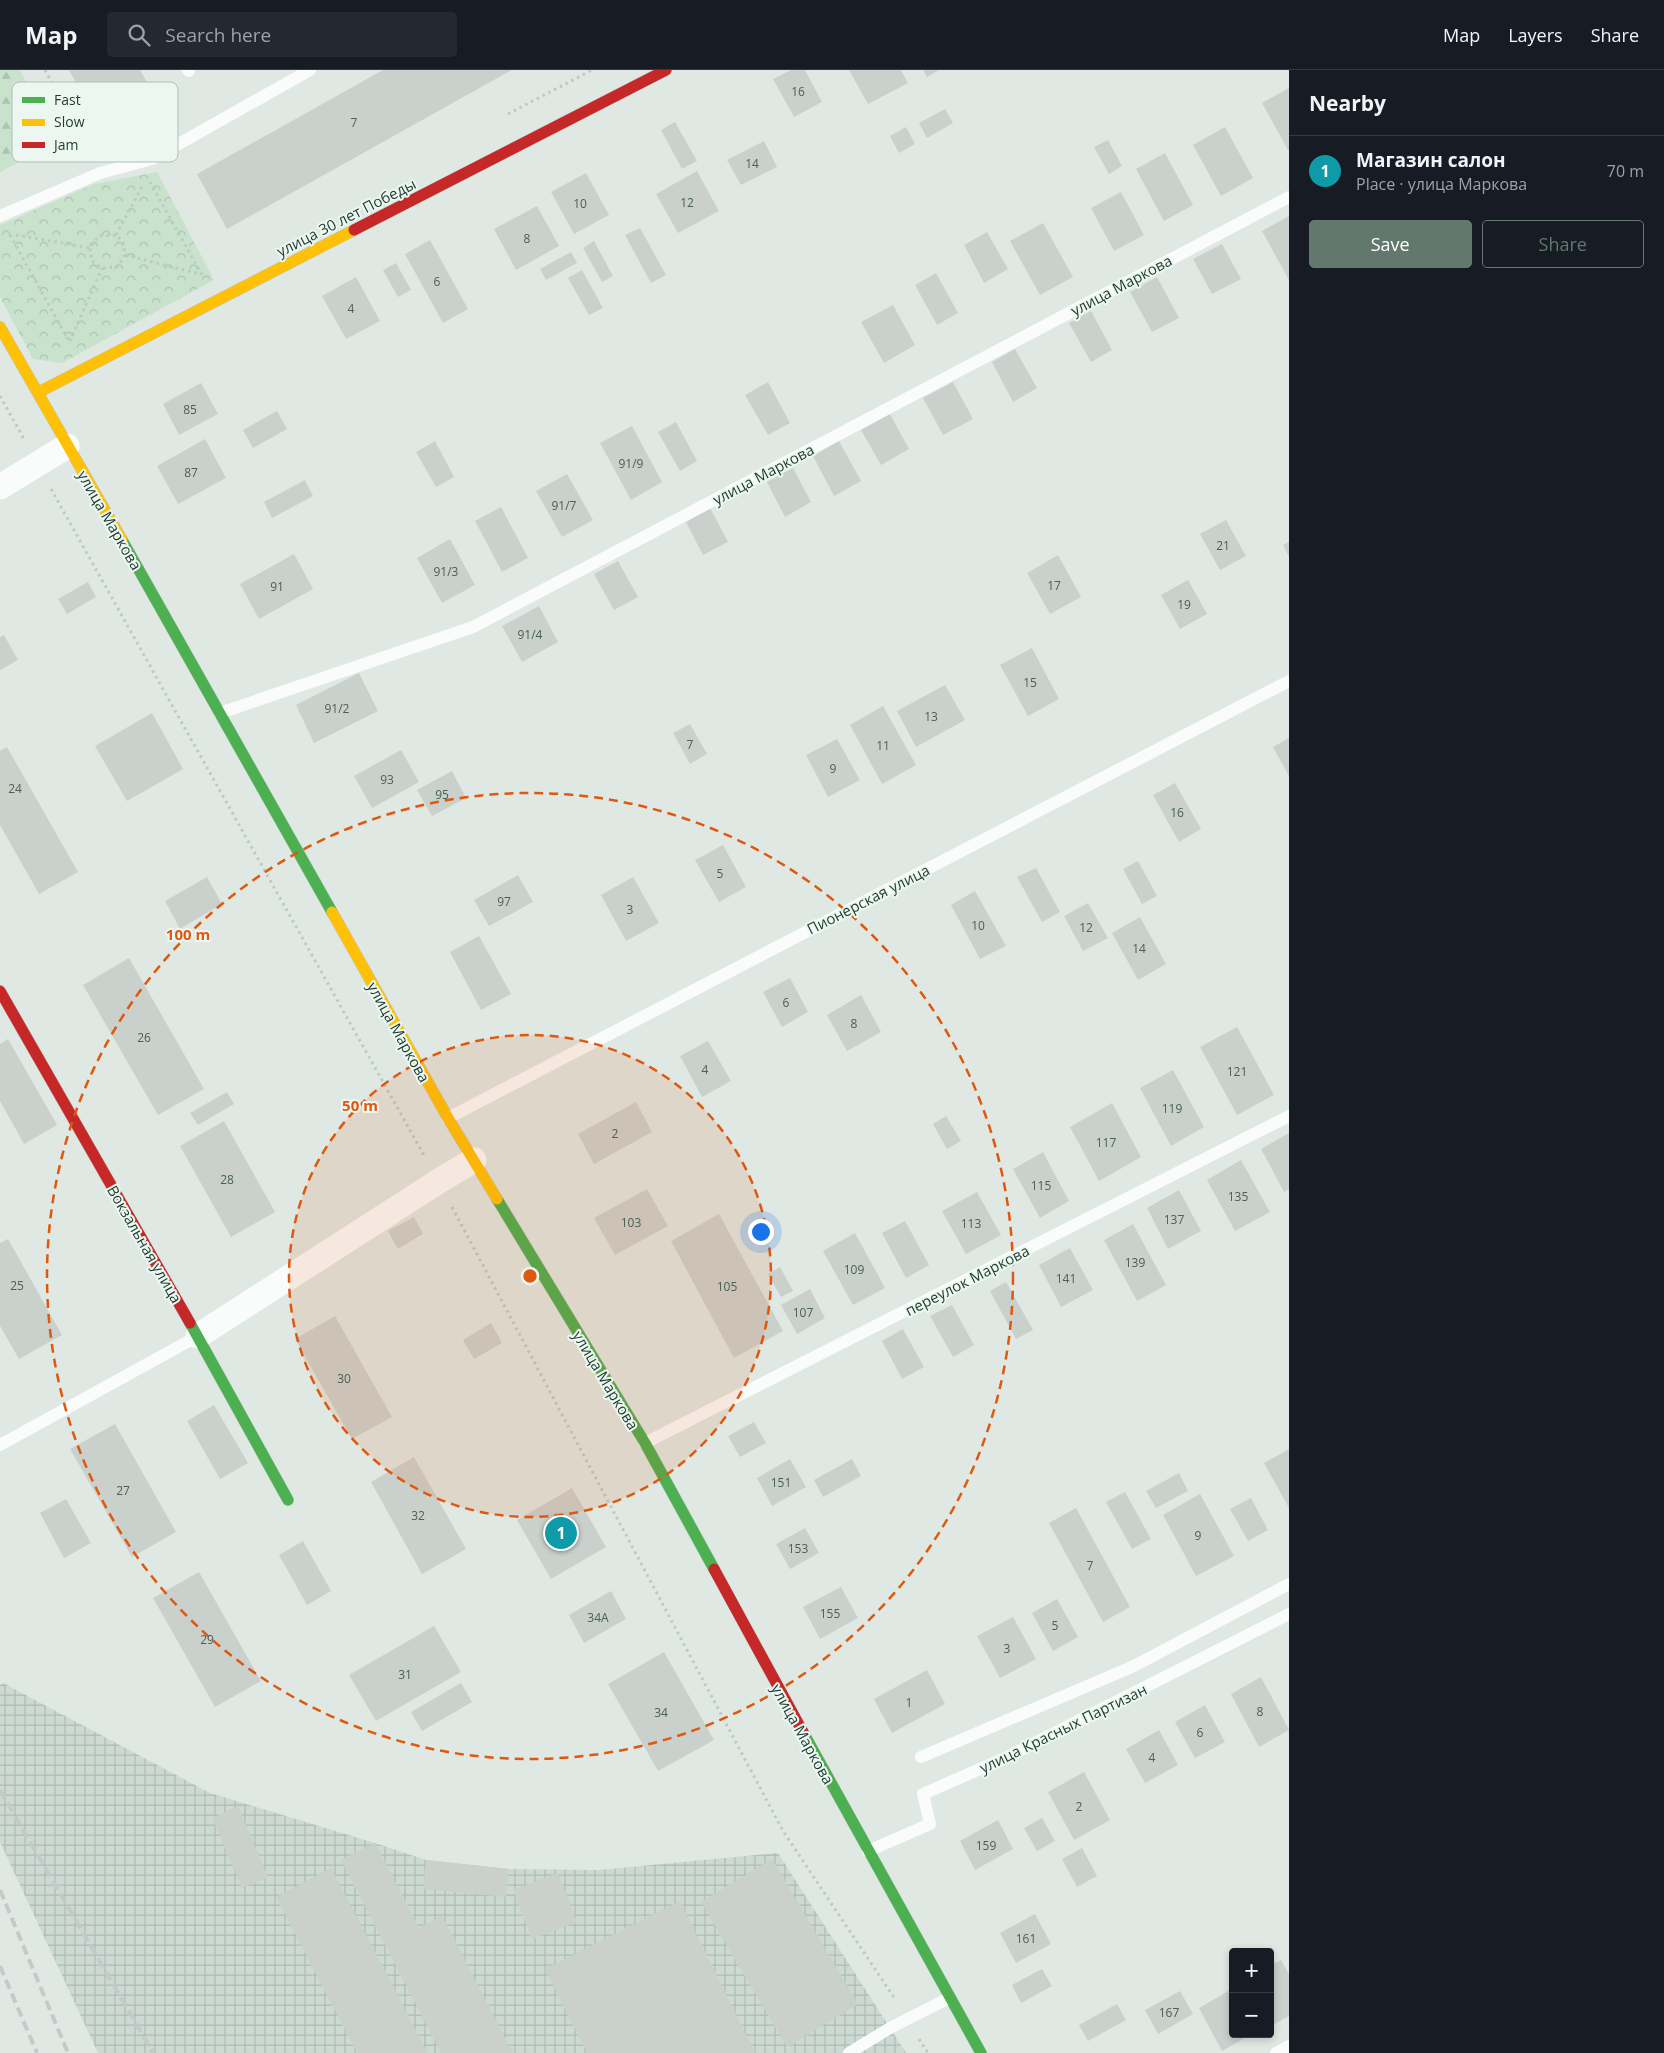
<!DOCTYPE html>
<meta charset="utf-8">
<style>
body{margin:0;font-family:"Open Sans",sans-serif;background:#242831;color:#f1f3f6}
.controls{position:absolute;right:15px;bottom:15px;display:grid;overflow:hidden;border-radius:5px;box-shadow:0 2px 8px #0003}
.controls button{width:45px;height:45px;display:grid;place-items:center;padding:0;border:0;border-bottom:1px solid #363941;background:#171b24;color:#f1f3f6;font:25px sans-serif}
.you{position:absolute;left:760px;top:1161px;width:18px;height:18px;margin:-12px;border:4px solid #fff;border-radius:50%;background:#1a73e8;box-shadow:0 0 0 8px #1a73e833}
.badge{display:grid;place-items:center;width:32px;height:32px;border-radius:50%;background:#62786e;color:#fff;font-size:16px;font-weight:700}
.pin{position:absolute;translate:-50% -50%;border:2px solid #fff;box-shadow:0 1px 5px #0006}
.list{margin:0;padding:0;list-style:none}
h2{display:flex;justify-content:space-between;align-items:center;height:65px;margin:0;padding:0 20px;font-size:21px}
h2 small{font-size:16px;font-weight:400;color:#9ea1a6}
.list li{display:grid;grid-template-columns:32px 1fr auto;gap:15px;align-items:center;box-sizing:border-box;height:70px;padding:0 20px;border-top:1px solid #363941}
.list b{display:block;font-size:19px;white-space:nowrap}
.list p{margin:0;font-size:16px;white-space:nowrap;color:#9ea1a6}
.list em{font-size:16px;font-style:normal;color:#9ea1a6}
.actions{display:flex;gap:10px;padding:15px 20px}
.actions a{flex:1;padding:11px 0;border:1px solid #62786e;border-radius:5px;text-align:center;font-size:18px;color:#62786e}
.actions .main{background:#62786e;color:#fff}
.icon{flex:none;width:28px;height:28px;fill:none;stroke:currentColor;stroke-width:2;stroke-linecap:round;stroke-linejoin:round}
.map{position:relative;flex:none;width:1289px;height:1983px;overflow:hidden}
header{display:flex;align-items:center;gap:30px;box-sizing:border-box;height:70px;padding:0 25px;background:#171b24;border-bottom:1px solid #363941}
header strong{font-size:24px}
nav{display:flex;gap:28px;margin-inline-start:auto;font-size:18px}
.search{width:350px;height:45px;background:#242831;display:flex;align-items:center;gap:12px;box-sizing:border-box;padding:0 18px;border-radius:5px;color:#9ea1a6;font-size:19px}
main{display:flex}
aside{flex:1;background:#171b24}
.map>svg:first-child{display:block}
.industrial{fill:url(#industrial-grid)}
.forest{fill:url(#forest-firs)}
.park{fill:url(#park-crowns)}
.building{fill:#cad1cd}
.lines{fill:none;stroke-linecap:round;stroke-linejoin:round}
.fast-casing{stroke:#bcc7c2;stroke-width:12}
.slow-casing{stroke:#bcc7c2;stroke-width:12}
.jam-casing{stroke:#bcc7c2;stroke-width:12}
.path{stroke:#bec8c4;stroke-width:3;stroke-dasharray:2.5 4;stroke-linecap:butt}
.lane{stroke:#fafcfb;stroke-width:12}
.street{stroke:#fafcfb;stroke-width:25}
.fast{stroke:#4caf50;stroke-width:11}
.slow{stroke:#ffc107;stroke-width:11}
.jam{stroke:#c62828;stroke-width:11}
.rail{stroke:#c5cac8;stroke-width:4;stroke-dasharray:10 5;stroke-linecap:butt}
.ring{fill:none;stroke:#de580e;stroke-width:2.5;stroke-dasharray:9 6}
.labels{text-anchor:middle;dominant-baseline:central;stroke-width:4;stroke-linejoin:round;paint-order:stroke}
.number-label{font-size:12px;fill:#496056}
.street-label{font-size:15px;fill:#1e3b2f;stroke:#edf7f1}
.key{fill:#edf7f1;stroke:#afbfb7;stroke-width:1}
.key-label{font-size:14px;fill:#1e3b2f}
.centre{fill:#de580e;stroke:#edf7f1;stroke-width:2.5}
.ring-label{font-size:15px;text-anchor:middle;font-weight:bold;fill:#de580e;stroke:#edf7f1;stroke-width:4;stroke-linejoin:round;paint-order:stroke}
</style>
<header>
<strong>Map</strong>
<div class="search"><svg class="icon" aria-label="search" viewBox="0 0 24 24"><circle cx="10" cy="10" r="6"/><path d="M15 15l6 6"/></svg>Search here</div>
<nav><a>Map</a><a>Layers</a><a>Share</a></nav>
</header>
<main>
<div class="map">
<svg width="1289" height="1983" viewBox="0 0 1289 1983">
<defs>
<pattern id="industrial-grid" width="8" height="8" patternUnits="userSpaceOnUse" patternTransform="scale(1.25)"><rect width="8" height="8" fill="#cdd9d3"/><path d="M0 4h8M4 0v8" fill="none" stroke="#b0bbb5"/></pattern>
<pattern id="forest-firs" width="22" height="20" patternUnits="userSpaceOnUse" patternTransform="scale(1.25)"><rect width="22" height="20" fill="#c8e2cc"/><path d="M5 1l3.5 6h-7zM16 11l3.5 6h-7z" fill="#abc3b0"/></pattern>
<pattern id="park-crowns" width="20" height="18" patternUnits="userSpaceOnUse" patternTransform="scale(1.25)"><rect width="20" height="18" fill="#c8e2cc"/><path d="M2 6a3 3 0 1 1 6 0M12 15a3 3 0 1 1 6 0" fill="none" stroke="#abc3b0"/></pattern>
</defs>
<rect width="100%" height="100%" fill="#e0e8e4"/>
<path class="industrial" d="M3 1613 210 1723 375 1773 426 1790 509 1799 599 1800 778 1783 906 1983H98L0 1772V1615Z"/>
<path class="forest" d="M0 0H20L56 72 0 102Z"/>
<path class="park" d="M157 102 214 210 62 293 33 289 0 227V155L94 114Z"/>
<path class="building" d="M69 0H140L167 49 113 79Z
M383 0H512L227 159 197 104Z
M791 0H805L822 32 794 47 773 9Z
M849 0H901L908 13 868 34Z
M923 0H939L927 7Z
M1289 18V80H1288L1262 33Z
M945 39 953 53 927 68 919 53Z
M675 52 697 91 682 99 661 60Z
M906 57 915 74 899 83 890 66Z
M1225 57 1253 108 1221 126 1193 75Z
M1108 70 1122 96 1109 104 1094 77Z
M764 71 777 97 741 115 727 90Z
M1165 83 1193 135 1164 151 1136 99Z
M697 101 719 141 678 163 656 124Z
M586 103 609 145 574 164 551 122Z
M1121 122 1144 165 1114 181 1091 138Z
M537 136 559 176 516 200 494 159Z
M1289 146V210L1262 161Z
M1043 153 1073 207 1040 225 1010 171Z
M640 158 666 205 651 213 625 165Z
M987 162 1008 199 984 213 964 175Z
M430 170 468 239 443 253 405 184Z
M594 171 613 206 602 212 583 178Z
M1222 174 1241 209 1212 224 1193 189Z
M571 182 577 193 546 210 540 199Z
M396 193 411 220 398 227 383 200Z
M582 200 603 238 589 245 568 208Z
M936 203 958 243 937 255 915 215Z
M356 207 380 251 346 269 322 226Z
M1157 207 1179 248 1152 262 1130 222Z
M893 235 915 275 884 293 861 252Z
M1091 241 1112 280 1091 292 1069 253Z
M1015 279 1037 318 1013 332 992 292Z
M768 312 790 353 768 365 745 325Z
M953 312 973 349 943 365 923 328Z
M201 313 218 344 179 365 163 334Z
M277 341 287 359 253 378 243 360Z
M890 344 909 379 881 395 861 360Z
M676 352 697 391 680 401 658 362Z
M632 356 662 412 631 430 600 373Z
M205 369 226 408 178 434 157 396Z
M435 371 454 407 436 417 416 382Z
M839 371 861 411 834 426 813 386Z
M793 398 811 432 785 447 767 412Z
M567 404 593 450 562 467 536 421Z
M305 410 313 426 272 448 264 432Z
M501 437 528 488 502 502 475 451Z
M710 438 728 472 703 485 686 452Z
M1226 450 1246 486 1220 500 1200 464Z
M450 469 475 515 442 533 417 488Z
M1289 472V487L1283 475Z
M294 484 313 519 259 549 240 514Z
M1058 485 1081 527 1050 544 1027 503Z
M618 491 638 527 614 540 594 504Z
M1188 510 1207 544 1180 559 1161 525Z
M88 512 96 527 67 544 58 529Z
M539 536 558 572 522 592 502 556Z
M4 565 18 590 0 600V567Z
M1032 578 1059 629 1028 646 1000 595Z
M359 603 378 641 314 673 296 635Z
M945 615 965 650 916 677 897 641Z
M883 636 916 695 882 714 850 655Z
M152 643 183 699 127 731 95 676Z
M690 654 707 684 690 694 673 663Z
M1289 668V706L1273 677Z
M837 669 860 710 828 727 806 685Z
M7 677 78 802 39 824 0 755V681Z
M401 680 419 712 372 738 354 706Z
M452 701 466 728 432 746 417 720Z
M1175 713 1201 759 1179 772 1153 725Z
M723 775 746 817 719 832 695 790Z
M1138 791 1157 826 1142 834 1123 799Z
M1036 798 1060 842 1042 852 1017 807Z
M518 805 533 832 489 856 474 830Z
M207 807 222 834 180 859 165 831Z
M633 807 659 853 626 871 601 825Z
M975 821 1006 876 980 889 951 835Z
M1088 833 1108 868 1083 881 1064 846Z
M1140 847 1166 894 1138 910 1112 863Z
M479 866 511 924 481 940 450 882Z
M129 888 204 1019 158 1045 83 915Z
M790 908 808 942 782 957 763 922Z
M861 925 881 962 847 981 827 945Z
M1237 957 1274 1025 1237 1045 1200 977Z
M8 969 57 1055 24 1074 0 1031V974Z
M708 971 731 1011 702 1027 680 986Z
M1173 1000 1204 1057 1171 1076 1140 1018Z
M227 1022 234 1034 198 1055 190 1043Z
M636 1032 652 1062 594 1094 578 1064Z
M1112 1033 1141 1087 1099 1111 1070 1057Z
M946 1046 961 1071 947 1079 933 1054Z
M224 1051 275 1142 231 1167 180 1076Z
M1289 1063V1119L1284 1122 1261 1079Z
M1043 1082 1069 1131 1040 1148 1013 1099Z
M1241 1090 1270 1142 1235 1161 1207 1110Z
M647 1119 668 1156 615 1185 594 1148Z
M1179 1120 1201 1161 1168 1179 1147 1138Z
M977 1122 1001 1165 966 1184 942 1141Z
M719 1144 783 1261 734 1288 671 1171Z
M414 1147 423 1164 398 1179 388 1161Z
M905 1151 929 1195 906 1208 882 1163Z
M1133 1154 1166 1215 1137 1231 1104 1170Z
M855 1163 885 1218 853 1235 823 1181Z
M8 1169 62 1265 19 1289 0 1256V1173Z
M1070 1178 1093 1220 1061 1237 1039 1195Z
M780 1197 793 1221 781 1227 768 1204Z
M1006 1212 1033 1260 1016 1269 990 1221Z
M810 1219 825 1248 797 1264 781 1235Z
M952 1235 974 1275 953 1287 930 1246Z
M335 1246 392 1347 352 1369 295 1269Z
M491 1253 502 1273 474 1289 463 1270Z
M903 1259 924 1297 902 1309 882 1271Z
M214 1335 248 1393 220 1409 187 1351Z
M754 1352 766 1373 740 1387 728 1366Z
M115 1354 176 1462 132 1487 70 1379Z
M1289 1379V1438L1264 1393Z
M414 1387 466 1479 422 1504 371 1412Z
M790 1389 806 1417 772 1436 757 1408Z
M852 1389 861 1406 823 1427 814 1410Z
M1179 1403 1188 1421 1156 1438 1146 1421Z
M572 1418 606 1477 551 1509 517 1450Z
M1125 1422 1151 1469 1132 1479 1106 1432Z
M1200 1424 1234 1486 1196 1506 1163 1445Z
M1251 1428 1268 1460 1248 1471 1230 1439Z
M66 1429 91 1473 64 1488 40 1443Z
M1076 1438 1130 1537 1103 1552 1049 1453Z
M805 1458 819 1483 790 1499 776 1474Z
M303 1471 331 1521 307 1535 279 1485Z
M199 1502 261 1611 215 1637 153 1528Z
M841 1517 858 1548 820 1569 803 1537Z
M611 1521 626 1549 584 1573 569 1545Z
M1057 1529 1078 1567 1053 1581 1032 1543Z
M1013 1547 1036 1589 1000 1608 977 1566Z
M434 1556 461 1602 376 1651 349 1605Z
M664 1582 714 1670 658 1701 608 1614Z
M927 1600 945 1634 892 1663 874 1629Z
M1261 1607 1289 1660 1259 1677 1231 1624Z
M461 1613 472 1632 422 1661 411 1642Z
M1205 1635 1225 1672 1195 1688 1175 1652Z
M1159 1660 1178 1695 1145 1713 1126 1679Z
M1084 1702 1110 1750 1074 1770 1048 1722Z
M238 1736 268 1807 242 1818 212 1748Z
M1042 1748 1055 1771 1037 1781 1024 1758Z
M998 1750 1013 1779 975 1800 960 1771Z
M375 1773 419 1858 442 1846 513 1983H441L341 1790Z
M1082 1778 1097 1806 1077 1817 1062 1789Z
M772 1789 858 1934 787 1977 701 1832Z
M426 1790 509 1799 506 1827 423 1819Z
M331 1798 428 1983H357L276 1827Z
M558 1803 577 1852 532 1869 513 1820Z
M680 1831 755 1983H587L545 1899Z
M1035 1844 1051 1874 1016 1893 1000 1863Z
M1281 1890 1289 1904V1946L1271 1956 1270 1896Z
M1042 1899 1052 1916 1021 1933 1012 1915Z
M1230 1920 1233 1926V1964H1252L1222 1981 1199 1938Z
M1180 1921 1193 1944 1158 1964 1145 1940Z
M1117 1934 1126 1950 1088 1971 1079 1955Z"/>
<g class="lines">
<g class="fast-casing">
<path id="fast" d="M122 470 332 842
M497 1129 645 1373 714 1499
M190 1253 288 1430
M804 1664 981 1983"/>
</g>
<g class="slow-casing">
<path id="slow" d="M0 257 122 470
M39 322 354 160
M332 842 448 1048 497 1129"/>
</g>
<g class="jam-casing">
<path id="jam" d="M354 160 666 0
M0 921 190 1253
M714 1499 804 1664"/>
</g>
<path class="path" d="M45 0 89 83
M508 44 592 0
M150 112 202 205
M10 165 70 273
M16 165 90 178 99 166 116 165 123 172 125 185 117 197 102 198 92 191 90 178
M116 165 143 115
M125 185 200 204
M70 271 102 198
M0 326 24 369
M51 419 425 1087
M452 1137 783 1761 895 1929
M919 1969 928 1983"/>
<path class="lane" d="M188 0 189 1
M0 146 100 103 152 89 310 0
M220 643 473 557 1289 127
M448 1048 1289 611
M645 1373 1289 1046
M0 1375 198 1266
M921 1687 1134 1596 1289 1514
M868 1781 930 1754 923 1724 1005 1688 1289 1544
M849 1983 890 1958 949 1928
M1276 1983 1289 1976"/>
<path class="street" d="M0 417 67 376
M198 1266 439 1111 474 1090"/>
<use href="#fast" class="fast"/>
<use href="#slow" class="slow"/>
<use href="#jam" class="jam"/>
<path class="rail" d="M0 1720 153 1983
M0 1820 68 1983
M0 1896 37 1983"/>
</g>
<circle cx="530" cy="1206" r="241" fill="#de580e" fill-opacity=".12"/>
<g class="ring">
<circle cx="530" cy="1206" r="241"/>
<circle cx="530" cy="1206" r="483"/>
</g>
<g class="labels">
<g class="number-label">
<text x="798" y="21">16</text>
<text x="354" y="52">7</text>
<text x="752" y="93">14</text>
<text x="687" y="132">12</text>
<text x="580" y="133">10</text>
<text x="527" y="168">8</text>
<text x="437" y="211">6</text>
<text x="351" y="238">4</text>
<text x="190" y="339">85</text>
<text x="631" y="393">91/9</text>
<text x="191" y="402">87</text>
<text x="564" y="435">91/7</text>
<text x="1223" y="475">21</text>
<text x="446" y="501">91/3</text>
<text x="1054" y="515">17</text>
<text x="277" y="516">91</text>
<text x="1184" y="534">19</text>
<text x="530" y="564">91/4</text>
<text x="1030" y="612">15</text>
<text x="337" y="638">91/2</text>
<text x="931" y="646">13</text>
<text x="690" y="674">7</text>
<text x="883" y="675">11</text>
<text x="833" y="698">9</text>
<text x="387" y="709">93</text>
<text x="15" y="718">24</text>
<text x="442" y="724">95</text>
<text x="1177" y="742">16</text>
<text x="720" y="803">5</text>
<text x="504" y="831">97</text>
<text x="630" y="839">3</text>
<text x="978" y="855">10</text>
<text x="1086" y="857">12</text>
<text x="1139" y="878">14</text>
<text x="786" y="932">6</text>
<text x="854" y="953">8</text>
<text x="144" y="967">26</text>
<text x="705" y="999">4</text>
<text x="1237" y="1001">121</text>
<text x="1172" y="1038">119</text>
<text x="615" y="1063">2</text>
<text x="1106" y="1072">117</text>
<text x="227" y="1109">28</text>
<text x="1041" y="1115">115</text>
<text x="1238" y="1126">135</text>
<text x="1174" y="1149">137</text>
<text x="631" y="1152">103</text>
<text x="971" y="1153">113</text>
<text x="1135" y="1192">139</text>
<text x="854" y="1199">109</text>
<text x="1066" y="1208">141</text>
<text x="17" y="1215">25</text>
<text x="727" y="1216">105</text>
<text x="803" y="1242">107</text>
<text x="344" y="1308">30</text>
<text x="781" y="1412">151</text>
<text x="123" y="1420">27</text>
<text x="418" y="1445">32</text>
<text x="1198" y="1465">9</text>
<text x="798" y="1478">153</text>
<text x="1090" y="1495">7</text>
<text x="830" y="1543">155</text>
<text x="598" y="1547">34А</text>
<text x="1055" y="1555">5</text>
<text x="207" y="1569">29</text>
<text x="1007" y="1578">3</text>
<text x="405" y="1604">31</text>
<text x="909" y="1632">1</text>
<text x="1260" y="1641">8</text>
<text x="661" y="1642">34</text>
<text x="1200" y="1662">6</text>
<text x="1152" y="1687">4</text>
<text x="1079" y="1736">2</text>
<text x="986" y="1775">159</text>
<text x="1026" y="1868">161</text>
<text x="1169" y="1942">167</text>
</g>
<g class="street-label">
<text transform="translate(346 147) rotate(-27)">улица 30 лет Победы</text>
<text transform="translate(1121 215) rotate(-28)">улица Маркова</text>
<text transform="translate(763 404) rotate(-28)">улица Маркова</text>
<text transform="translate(110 450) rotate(60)">улица Маркова</text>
<text transform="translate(868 829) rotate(-27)">Пионерская улица</text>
<text transform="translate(399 962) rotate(61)">улица Маркова</text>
<text transform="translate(145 1174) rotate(60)">Вокзальная улица</text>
<text transform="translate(967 1210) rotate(-27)">переулок Маркова</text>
<text transform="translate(606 1310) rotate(59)">улица Маркова</text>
<text transform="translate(1063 1658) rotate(-26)">улица Красных Партизан</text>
<text transform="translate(803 1664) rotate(61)">улица Маркова</text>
</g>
</g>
<rect x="12" y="12" width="166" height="80" rx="8" class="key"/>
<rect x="22" y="27" width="23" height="6" fill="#4caf50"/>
<rect x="22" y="49" width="23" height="7" fill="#ffc107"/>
<rect x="22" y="72" width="23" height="6" fill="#c62828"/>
<g class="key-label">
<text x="54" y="35">Fast</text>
<text x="54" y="57">Slow</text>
<text x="54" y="80">Jam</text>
</g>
<circle cx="530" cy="1206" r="8" class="centre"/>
<g class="ring-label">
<text x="188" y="870">100 m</text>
<text x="360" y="1041">50 m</text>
</g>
</svg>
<div class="controls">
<button>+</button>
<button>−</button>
</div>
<div class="you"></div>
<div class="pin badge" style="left:561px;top:1463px;background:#0f9aa8">1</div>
</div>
<aside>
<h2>Nearby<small></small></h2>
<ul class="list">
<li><span class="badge" style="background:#0f9aa8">1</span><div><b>Магазин салон</b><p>Place · улица Маркова</p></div><em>70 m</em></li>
</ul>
<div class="actions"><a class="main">Save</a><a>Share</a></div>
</aside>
</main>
